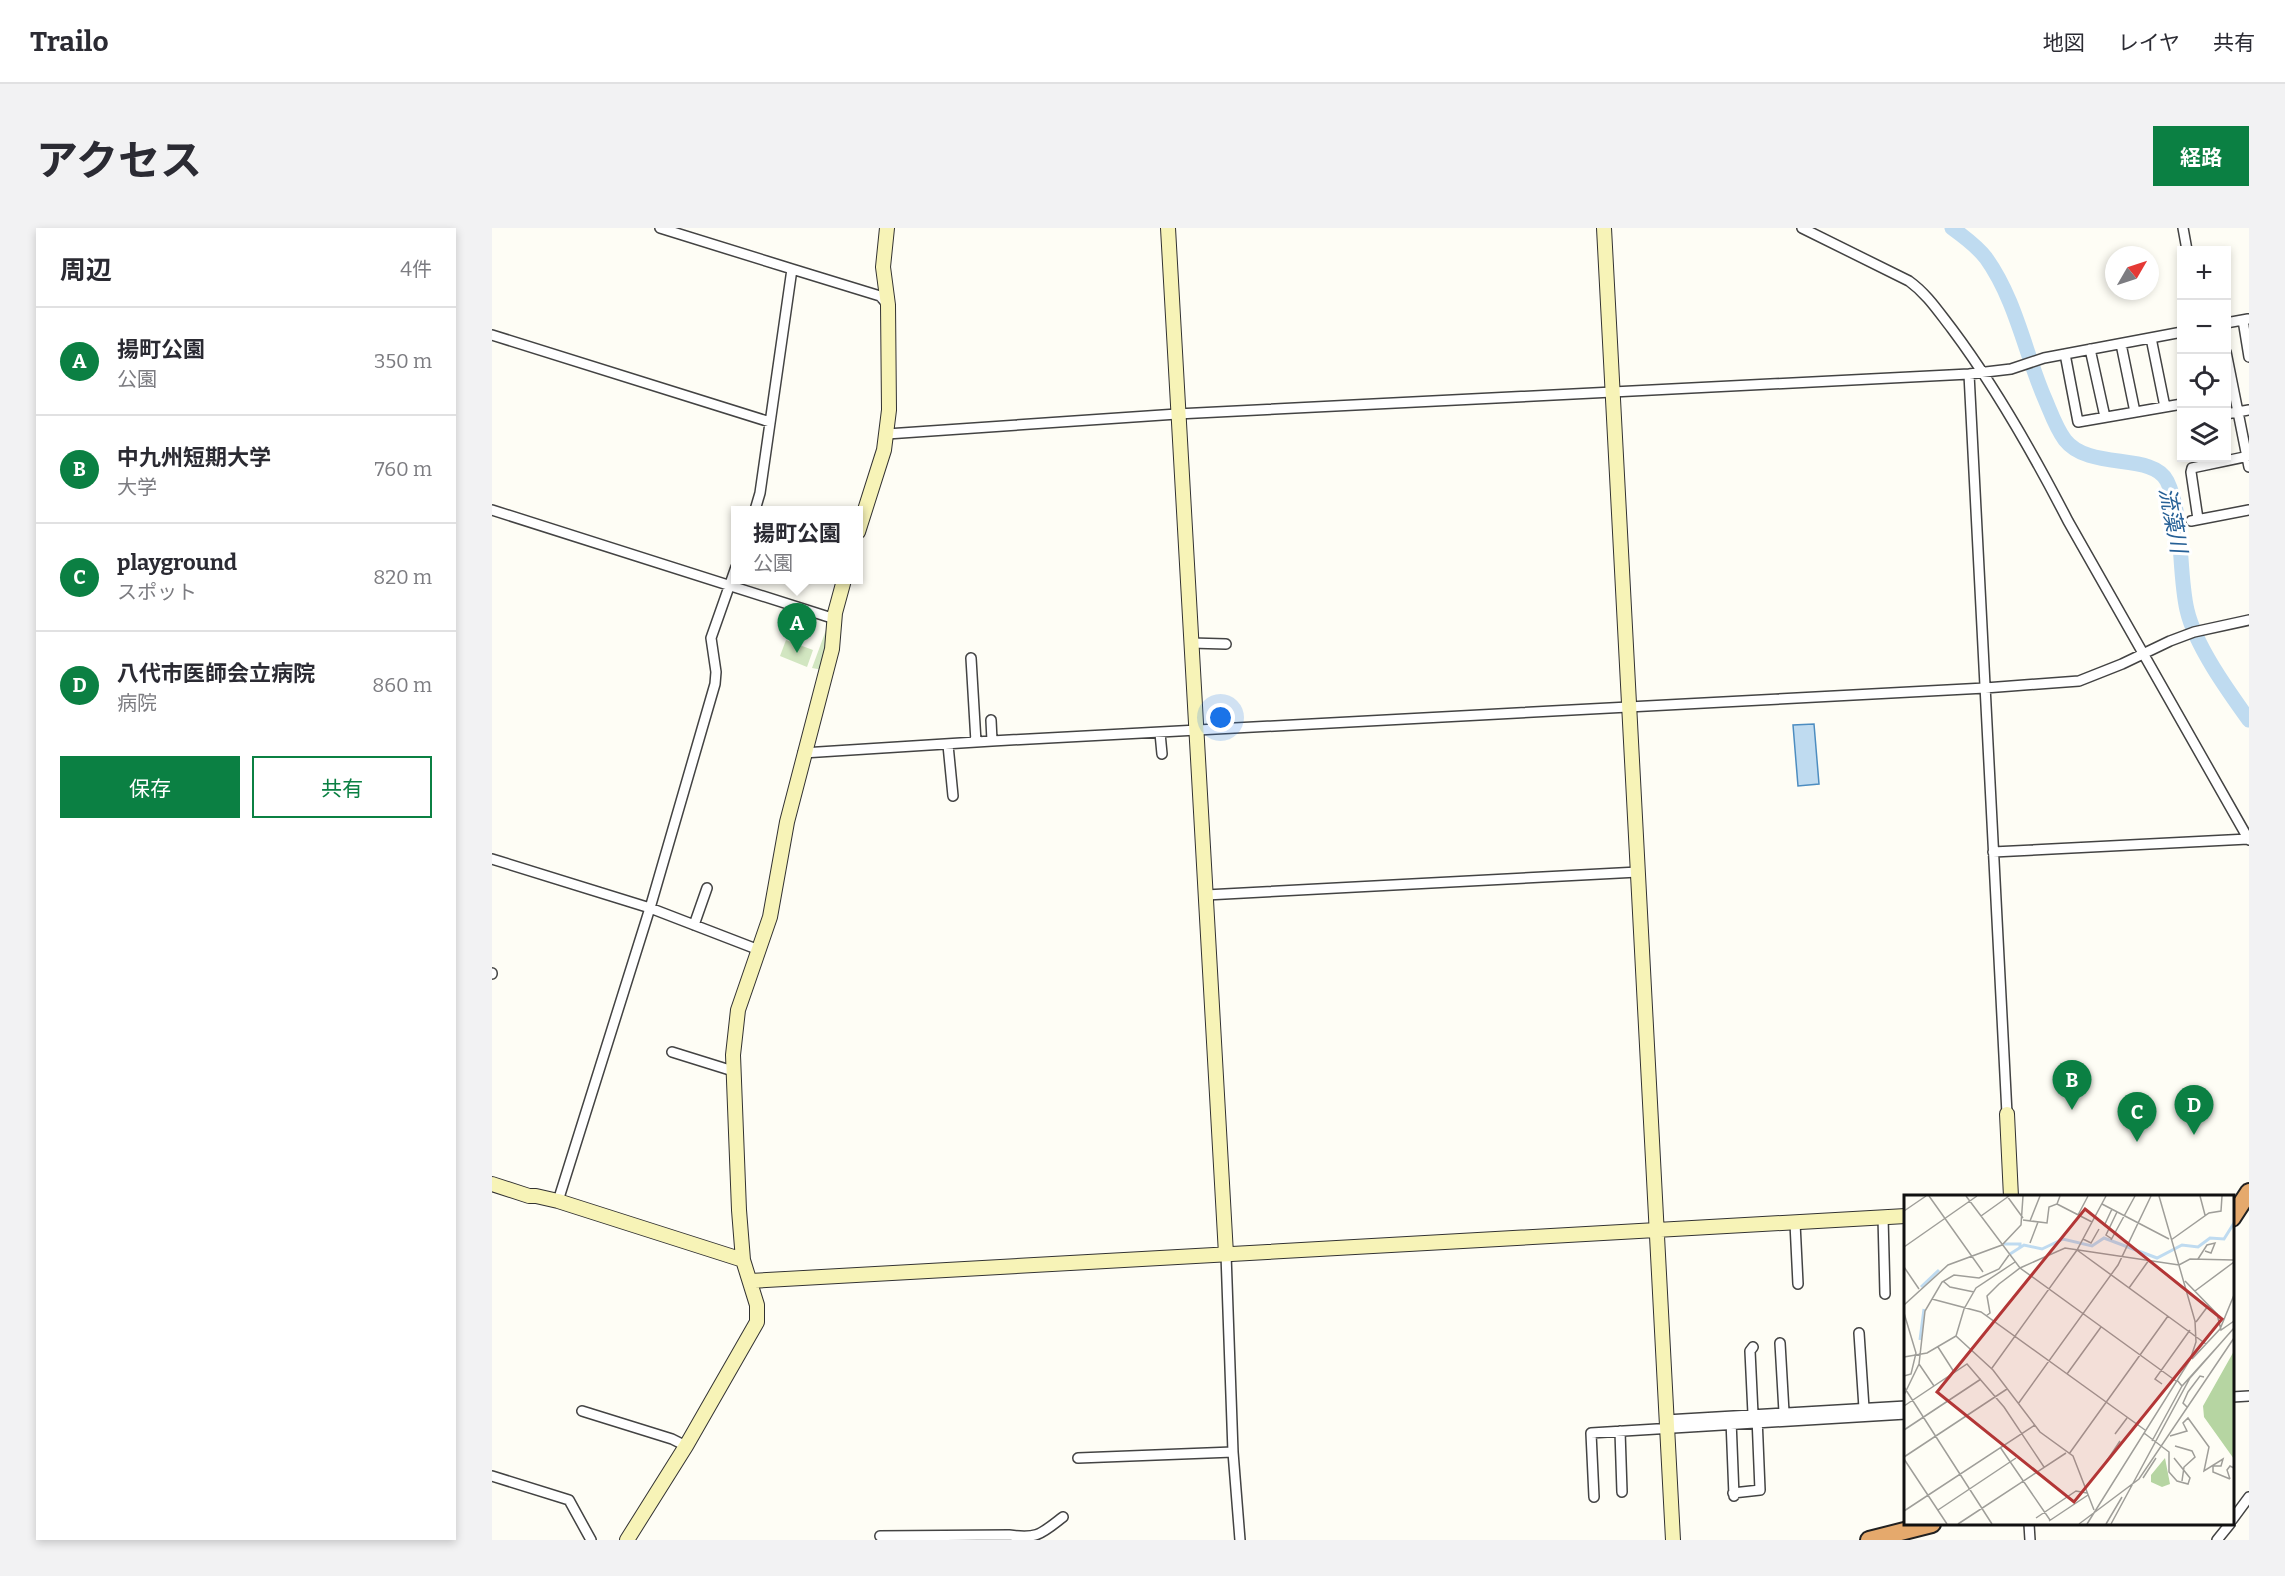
<!DOCTYPE html>
<html lang="ja">
<meta charset="utf-8">
<style>
body{margin:0;font-family:Bitter,"Noto Sans JP",serif;background:#f2f2f3;color:#2b2b33}
.controls{position:absolute;right:18px;top:18px;display:grid;overflow:hidden;border-radius:0px;box-shadow:0 3px 9px #0003}
.controls button{width:54px;height:54px;display:grid;place-items:center;padding:0;border:0;border-bottom:2px solid #e1e1e2;background:#fff;color:#2b2b33;font:30px sans-serif}
.compass{position:absolute;left:1613px;top:18px;width:54px;height:54px;border-radius:50%;background:#fff;box-shadow:0 3px 9px #0003;rotate:51deg}
.you{position:absolute;left:729px;top:490px;width:21px;height:21px;margin:-15px;border:4px solid #fff;border-radius:50%;background:#1a73e8;box-shadow:0 0 0 9px #1a73e833}
.badge{display:grid;place-items:center;width:39px;height:39px;border-radius:50%;background:#0b8043;color:#fff;font-size:20px;font-weight:700}
.pin{position:absolute;translate:-50% -50px;filter:drop-shadow(0 2px 3px #0008)}
.pin::after{content:'';position:absolute;top:32px;width:21px;height:18px;background:inherit;clip-path:polygon(0 0,100% 0,50% 100%)}
.popup{position:absolute;left:239px;top:278px;width:132px;height:78px;box-sizing:border-box;display:grid;place-content:center;border-radius:0px;background:#fff;filter:drop-shadow(0 2px 4px #0005);font-size:20px;white-space:nowrap;color:#7c7c81}
.popup b{font-size:22px;color:#2b2b33}
.popup::after{content:'';position:absolute;left:50%;top:100%;margin-left:-12px;border:12px solid transparent;border-top-color:#fff}
.list{margin:0;padding:0;list-style:none}
h2{display:flex;justify-content:space-between;align-items:center;height:78px;margin:0;padding:0 24px;font-size:26px}
h2 small{font-size:20px;font-weight:400;color:#7c7c81}
.list li{display:grid;grid-template-columns:39px 1fr auto;gap:18px;align-items:center;box-sizing:border-box;height:108px;padding:0 24px;border-top:2px solid #e1e1e2}
.list b{display:block;font-size:22px;white-space:nowrap}
.list p{margin:0;font-size:20px;white-space:nowrap;color:#7c7c81}
.list em{font-size:20px;font-style:normal;color:#7c7c81}
.actions{display:flex;gap:12px;padding:18px 24px}
.actions a{flex:1;padding:14px 0;border:2px solid #0b8043;border-radius:0px;text-align:center;font-size:21px;color:#0b8043}
.actions .main{background:#0b8043;color:#fff}
.icon{flex:none;width:33px;height:33px;fill:none;stroke:currentColor;stroke-width:2;stroke-linecap:round;stroke-linejoin:round}
.map{position:relative;flex:none;width:1757px;height:1312px;overflow:hidden;border-radius:0px}
header{display:flex;align-items:center;gap:36px;box-sizing:border-box;height:84px;padding:0 30px;background:#fff;border-bottom:2px solid #e1e1e2}
header strong{font-size:28px}
nav{display:flex;gap:33px;margin-inline-start:auto;font-size:21px}
.intro{display:flex;align-items:center;justify-content:space-between;box-sizing:border-box;height:144px;padding:0 36px}
h1{margin:0;font-size:42px}
.button{padding:15px 27px;border-radius:0px;background:#0b8043;color:#fff;font-size:21px;font-weight:700}
main{display:flex;gap:36px;padding:0 36px}
aside{flex:1;background:#fff;border-radius:0px;box-shadow:0 3px 9px #0003}
.map>svg:first-child{display:block}
.green{fill:#d2e6c1}
.water{fill:#bfdbf0;stroke:#4d8dc0;stroke-width:1.5}
.lines{fill:none;stroke-linecap:round;stroke-linejoin:round}
.river{stroke:#bfdbf0;stroke-width:15}
.street-casing{stroke:#434343;stroke-width:12}
.secondary-casing{stroke:#323232;stroke-width:16}
.highway-casing{stroke:#212121;stroke-width:20}
.street{stroke:#fff;stroke-width:9}
.secondary{stroke:#f7f3b7;stroke-width:14}
.highway{stroke:#e5a96c;stroke-width:16}
.labels{text-anchor:middle;dominant-baseline:central;stroke-width:6;stroke-linejoin:round;paint-order:stroke}
.water-label{font-size:22px;font-style:italic;fill:#266096;stroke:#fff}
.inset-river{fill:none;stroke:#bfdbf0;stroke-width:3}
.inset-road{fill:none;stroke:#9f9e99;stroke-width:1.5}
.view{fill:#b33636;fill-opacity:0.15;stroke:#b33636;stroke-width:3}
.inset-edge{fill:none;stroke:#101010;stroke-width:3}
</style>
<header>
<strong>Trailo</strong>
<nav><a>地図</a><a>レイヤ</a><a>共有</a></nav>
</header>
<div class="intro"><h1>アクセス</h1><a class="button">経路</a></div>
<main>
<aside>
<h2>周辺<small>4件</small></h2>
<ul class="list">
<li><span class="badge">A</span><div><b>揚町公園</b><p>公園</p></div><em>350 m</em></li>
<li><span class="badge">B</span><div><b>中九州短期大学</b><p>大学</p></div><em>760 m</em></li>
<li><span class="badge">C</span><div><b>playground</b><p>スポット</p></div><em>820 m</em></li>
<li><span class="badge">D</span><div><b>八代市医師会立病院</b><p>病院</p></div><em>860 m</em></li>
</ul>
<div class="actions"><a class="main">保存</a><a>共有</a></div>
</aside>
<div class="map">
<svg width="1757" height="1312" viewBox="0 0 1757 1312">
<rect width="100%" height="100%" fill="#fefdf5"/>
<path class="green" d="M336 401 331 442 320 440 334 402Z
M294 412 321 422 315 439 288 428Z"/>
<path class="water" d="M1322 496 1327 556 1306 558 1301 497Z"/>
<g class="lines">
<path class="river" d="M1460 0C1471 8 1485 18 1494 30 1524 72 1533 125 1553 171 1559 185 1564 200 1573 212 1597 243 1661 224 1675 253 1692 288 1686 343 1695 382 1703 417 1736 463 1757 492"/>
<g class="street-casing">
<path id="street" d="M168 0 300 41 268 265 263 282
M1310 0 1417 53C1435 66 1446 83 1460 101 1505 161 1542 227 1576 293L1757 612
M1691 0 1695 22
M300 41 388 68 396 77
M1751 92 1757 129
M1734 95 1756 91
M0 107 278 194
M1659 110 1673 179
M1629 116 1643 184
M1598 121 1613 189
M1734 124 1757 239
M1573 126 1586 194 1690 176
M1477 146 1515 886
M1734 186 1757 182
M395 206 685 186 1477 146 1519 141 1552 130 1690 104
M0 282 343 391
M1706 291 1699 244 1700 240 1757 228
M1699 293 1757 282
M699 415 734 416
M479 430 484 514
M499 492 500 513
M668 505 670 526
M456 517 461 568
M311 525 500 513 1493 460 1587 453 1630 436 1678 413 1702 404 1757 392
M1501 624 1756 611
M0 631 158 680 267 722
M714 667 1146 644
M202 697 215 660
M0 745V746
M180 824 241 843
M66 973 158 680 223 456 224 444 219 410 244 339
M1391 989 1393 1066
M1303 995 1306 1056
M734 1026 741 1224 748 1312
M1367 1105 1372 1180
M1288 1115 1292 1184
M1261 1119 1258 1123 1261 1186
M1740 1169 1757 1168
M90 1183 180 1211 194 1218
M1174 1192 1414 1178
M1239 1192 1242 1268
M1128 1203 1130 1264
M586 1230 741 1224
M0 1248 77 1272 99 1312
M1241 1265 1268 1262 1265 1189
M1102 1269 1099 1205 1414 1186
M1740 1292 1757 1269
M1537 1296 1538 1312
M388 1308 517 1307C546 1311 549 1306 571 1289
M1725 1312 1738 1296"/>
</g>
<g class="secondary-casing">
<path id="secondary" d="M676 0 734 1026
M1112 0 1181 1312
M366 304 392 222 397 182 396 77 391 39 395 0
M1515 886 1519 969
M0 956 37 968H44L66 973 251 1032
M258 1053 1414 988
M135 1312 194 1218 265 1094V1077L251 1032 247 982 241 827 246 782 278 689 295 594 340 421 343 385 352 352"/>
</g>
<g class="highway-casing">
<path id="highway" d="M1740 990 1757 964
M1377 1312 1440 1296"/>
</g>
<use href="#street" class="street"/>
<use href="#secondary" class="secondary"/>
<use href="#highway" class="highway"/>
</g>
<g class="labels">
<g class="water-label">
<text transform="translate(1681 292) rotate(79)">流藻川</text>
</g>
</g>
<g transform="translate(1412 967)">
<rect width="330" height="330" fill="#fefdf5"/>
<path d="M330 156V264L300 222 299 211ZM261 263 266 289 258 292 247 287V280Z" fill="#b6d5a2"/>
<path class="inset-river" d="M100 49H116V53M106 59 120 50 138 54 159 44 188 51 200 43 253 63 278 50 294 52 306 43 320 44 330 28M17 92 35 75M16 145 20 114"/>
<path class="inset-road" d="M25 1 79 77M62 1 116 73 272 186M103 1 119 23M296 1 301 20M153 9 188 27M198 9 265 44M0 16 22 1M174 20 184 1M77 21 105 1M119 25 143 28 145 12 153 9 156 1M126 26 136 1M200 31 208 14M179 44 187 48 195 34M208 44 202 40 213 17M207 45 231 1M267 45 305 18 317 16 318 1M126 48 134 27M0 52 73 1M173 55 302 149M294 64 303 50 311 48 307 58 301 56M111 67 72 93 60 114 52 141 89 175 136 237 169 261 190 315M0 72 15 94M39 86 46 92 70 97M281 86 313 119 317 135 330 126M225 93 245 65M291 96 330 67M28 104 77 117 241 235M0 110 44 70 98 50 117 30 119 1M0 118 12 158 7 179 0 181M82 121 86 118 83 101 95 89 116 73 161 53 275 70 286 64 330 65M292 127 304 111M34 152 50 177M0 162 23 158 52 141M288 164 316 134 330 100M15 169 30 191M88 173 173 55 202 1M163 179 197 132M273 185 278 191 315 150M258 189 251 184 286 135M0 192 88 329M0 200 15 169 21 116 38 87 50 80 75 83 95 74 105 60M114 209 214 70 247 1M0 211 63 169 100 212 140 272M283 212 279 208 284 197 296 181 300 182M0 235 77 184M240 238 265 257V277L273 286 284 289 286 283 270 263M211 239 223 223M266 241 283 236 279 228 284 223 305 252 300 276 319 264 317 271H309V277L326 284M248 246 278 191M271 251 288 256 291 262 280 272 278 286M96 252 146 325M165 259 264 121M0 262 103 194M0 264 43 329M202 267 216 246M239 283 252 263M326 284 323 275 326 271 330 273M34 315 112 263M0 316 131 230M132 323 172 296 183 298M145 326 184 300M54 329 162 258M175 329 235 284 330 143M183 329 286 165 292 147 291 126 255 1M202 329 218 302M207 329 286 183 330 133"/>
<path class="view" d="M181 14 318 124 170 307 33 197Z"/>
<rect width="330" height="330" class="inset-edge"/>
</g>
</svg>
<div class="controls">
<button>+</button>
<button>−</button>
<button><svg class="icon" aria-label="locate" viewBox="0 0 24 24"><circle cx="12" cy="12" r="6"/><path d="M12 2v4M12 18v4M2 12h4M18 12h4"/></svg></button>
<button><svg class="icon" aria-label="layers" viewBox="0 0 24 24"><path d="M12 4l9 5-9 5-9-5zM3 14l9 5 9-5"/></svg></button>
</div>
<svg class="compass" viewBox="-18 -18 36 36"><path d="M0-13l5 13h-10z" fill="#e53935"/><path d="M0 13l5-13h-10z" fill="#7c7c81"/></svg>
<div class="you"></div>
<div class="pin badge" style="left:305px;top:425px">A</div>
<div class="popup"><b>揚町公園</b>公園</div>
<div class="pin badge" style="left:1580px;top:882px">B</div>
<div class="pin badge" style="left:1645px;top:914px">C</div>
<div class="pin badge" style="left:1702px;top:907px">D</div>
</div>
</main>
